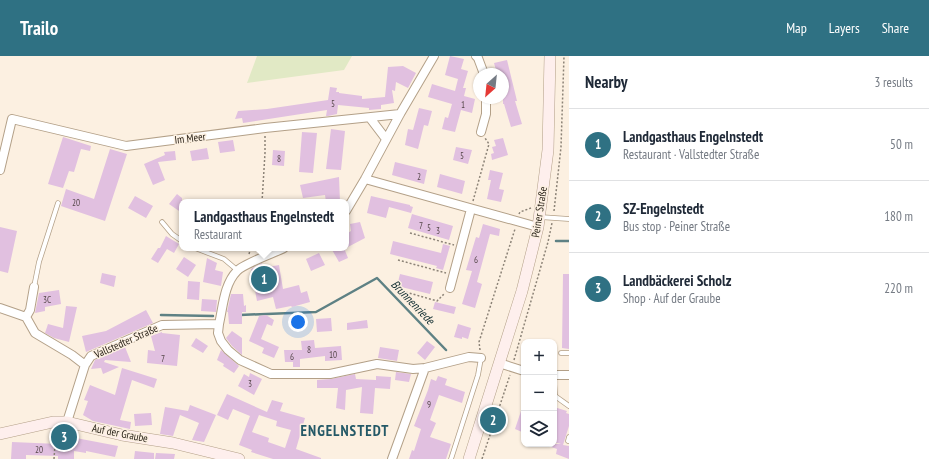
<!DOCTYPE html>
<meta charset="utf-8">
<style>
body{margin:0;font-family:"PT Sans Narrow",sans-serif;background:#f6f6f7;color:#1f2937}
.controls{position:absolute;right:12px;bottom:12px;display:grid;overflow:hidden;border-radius:8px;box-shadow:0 1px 3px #0004}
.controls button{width:36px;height:36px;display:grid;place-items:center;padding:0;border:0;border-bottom:1px solid #e0e1e3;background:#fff;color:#1f2937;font:20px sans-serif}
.compass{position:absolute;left:473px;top:12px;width:36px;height:36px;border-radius:50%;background:#fff;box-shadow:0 1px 3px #0004;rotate:207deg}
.you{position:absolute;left:298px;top:266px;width:14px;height:14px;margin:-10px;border:3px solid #fff;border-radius:50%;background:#1a73e8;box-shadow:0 0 0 6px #1a73e833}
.badge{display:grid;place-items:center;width:26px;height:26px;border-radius:50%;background:#2f7183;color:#fff;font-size:13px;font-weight:700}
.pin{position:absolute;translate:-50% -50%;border:2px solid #fff;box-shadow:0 1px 4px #0006}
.popup{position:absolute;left:179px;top:143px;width:170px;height:52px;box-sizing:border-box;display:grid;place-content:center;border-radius:8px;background:#fff;filter:drop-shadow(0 1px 3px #0005);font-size:13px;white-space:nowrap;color:#747a83}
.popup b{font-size:15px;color:#1f2937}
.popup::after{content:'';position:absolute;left:50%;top:100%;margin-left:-8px;border:8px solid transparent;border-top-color:#fff}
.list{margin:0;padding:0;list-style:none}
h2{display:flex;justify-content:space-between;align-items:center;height:52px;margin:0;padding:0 16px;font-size:17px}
h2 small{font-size:13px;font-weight:400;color:#747a83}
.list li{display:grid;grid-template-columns:26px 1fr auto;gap:12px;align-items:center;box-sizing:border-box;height:72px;padding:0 16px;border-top:1px solid #e0e1e3}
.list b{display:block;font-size:15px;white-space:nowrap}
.list p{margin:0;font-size:13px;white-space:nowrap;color:#747a83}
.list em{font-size:13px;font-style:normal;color:#747a83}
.icon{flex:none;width:22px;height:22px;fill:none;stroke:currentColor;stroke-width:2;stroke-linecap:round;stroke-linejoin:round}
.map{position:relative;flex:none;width:569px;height:403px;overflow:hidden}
header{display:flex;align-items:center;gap:24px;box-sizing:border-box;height:56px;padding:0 20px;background:#2f7183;color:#fff}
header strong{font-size:19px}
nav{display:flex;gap:22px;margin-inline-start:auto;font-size:14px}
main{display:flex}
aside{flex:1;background:#fff}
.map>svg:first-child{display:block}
.green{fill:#e1e9c5}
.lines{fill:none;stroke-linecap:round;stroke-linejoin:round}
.stream{stroke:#5e8184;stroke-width:2.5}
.building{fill:#e1c0e0;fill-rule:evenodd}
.lane-casing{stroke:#b3a088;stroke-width:5.5}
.street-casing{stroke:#b3a088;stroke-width:10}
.secondary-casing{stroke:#b3a088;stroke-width:12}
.path{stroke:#8c8377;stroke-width:1.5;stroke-dasharray:2 2;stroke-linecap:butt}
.lane{stroke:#fff;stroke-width:4}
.street{stroke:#fff;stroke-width:8}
.secondary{stroke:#feefed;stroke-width:11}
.labels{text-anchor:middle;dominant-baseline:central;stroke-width:3;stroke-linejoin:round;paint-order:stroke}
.number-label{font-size:9px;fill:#544648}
.street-label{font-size:11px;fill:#251e15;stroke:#fcf0e1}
.water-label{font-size:12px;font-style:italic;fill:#122f32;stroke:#fcf0e1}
.district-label{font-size:15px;font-weight:bold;letter-spacing:1px;fill:#245967;stroke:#fcf0e1}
</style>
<header>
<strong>Trailo</strong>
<nav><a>Map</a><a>Layers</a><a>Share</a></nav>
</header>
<main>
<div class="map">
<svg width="569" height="403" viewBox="0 0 569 403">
<rect width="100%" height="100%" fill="#fcf0e1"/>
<path class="green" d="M257 0H352L344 14 247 27Z"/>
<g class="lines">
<path class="stream" d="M556 185H569
M161 259 213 260
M240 259 316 256 377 222 446 294"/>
</g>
<path class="building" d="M450 0 464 3 461 13 468 15 463 32H466L464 40 475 43 472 57 461 54 455 76 442 73 445 61 448 62 452 48 428 41 432 28 455 35 458 23 445 19Z
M507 4 517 45H515L522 68 511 71 504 48H503V18H497L494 7Z
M403 10 416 17 408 32 396 26 395 35 392 34 394 47 381 49V53L369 54V52L338 49 337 58 328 60H326L327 54 243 67 242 62 235 63 238 55 267 53 328 44 330 31 337 32 336 36H339V37L362 40V43L385 41 388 11Z
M419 52 432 55 428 70 424 69 418 93 405 89 408 73 413 74Z
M331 73 345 75 341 114 326 113Z
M302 76 317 77 313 117 299 116Z
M63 81 91 90 90 95 81 93 74 116 69 115 63 132 48 128Z
M503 82 508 99 492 104 491 98 494 97 492 91 496 90 494 84Z
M233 84 235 95 220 97 218 86Z
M456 91 472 94 468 108 453 104Z
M207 92 209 103 192 105 190 95Z
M110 93 127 98 105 165 61 150 66 133 94 143Z
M273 94 285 95 284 110 272 109Z
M175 95 176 104 158 106 165 124 153 129 144 108 165 99 164 96Z
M395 106 427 114 424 128 392 119Z
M490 114 503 117 499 133 504 134 501 146 487 143 491 124H488Z
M440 118 465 125 462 138 437 131Z
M339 121 340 146H326L325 139 303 142 300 129Z
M177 138 182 142V157L169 148Z
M135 140 153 150 146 162 128 152Z
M371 140 410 149V150L413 151 411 157 389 151 386 162 367 157Z
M412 158 453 170 449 184 408 172Z
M360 166 365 182 346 192V178L351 175 350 168Z
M483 168 500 173 499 180 490 178 477 226 482 228 475 252 462 248 472 215 466 214 476 181 479 182Z
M0 171 17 175 8 217 0 215Z
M166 180 179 188 174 197 167 193 158 207 151 203 158 192H160Z
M393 185 441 197 443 188 450 190 443 214 436 212 437 210 390 198Z
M331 192H344L348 202 339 206Z
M319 197 325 209 311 215 306 203Z
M184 201 196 209 188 221 176 213Z
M207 202 217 207 215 214 223 216 221 230 203 226Z
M262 207 263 212 279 209 283 233 299 229 301 237 307 235 310 246 292 251 291 250 276 253 273 241 257 245 251 213Z
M102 217 116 220 114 231 100 227Z
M400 218 433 226 430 238 397 230Z
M563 218H569V293L562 292Z
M188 225 200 226 199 244 187 243Z
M59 234 61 248 45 251V255L35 257 39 237Z
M231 238H243L244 250 246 249V256H242V268H229L228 256H227Z
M202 243 217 244 216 256 201 255Z
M435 246 456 251 454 258 433 253Z
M66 250 77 251 69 286 54 282 45 277 48 268 63 272Z
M146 254 153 267 86 296 82 280 106 275Z
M266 259 274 264 272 270 267 268 261 283 279 291 274 302 262 297 264 292 249 285 259 260Z
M331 262 332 275 317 276 316 263Z
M367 264 368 272 347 274V267Z
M458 268 471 272 468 283 462 281V283L454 281Z
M232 275 242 282V299L232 290 226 282Z
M162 276V277L180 279 177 310 147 307 148 294 155 295 151 280Z
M196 282 208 290 203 297 191 290Z
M314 284 315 292 341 290 342 304 325 305V300L300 303V311H293V306H285L284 294H302L301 285Z
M427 285 435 291 425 304 417 297Z
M125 291 131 306 105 304 104 306 119 311 103 318 101 312 91 313 95 304Z
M380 291 399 294 397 305 378 302Z
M221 294 239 310 234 317 223 310 224 308 217 304Z
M122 312 157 323 154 332 132 324 120 364 131 366 130 373 93 365 83 359 88 345 84 344 90 329 115 339Z
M396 316 411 318 409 326 395 324Z
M250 317 262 323 254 339 238 330 244 318 249 321Z
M355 318 356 323 376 324V320L391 321 390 333 375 332 373 358 360 357 362 331 346 334 345 354 336 352 338 332H317V324L331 323Z
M438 320 447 323 445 329 465 336 462 347 439 339 430 364 436 367 430 381 451 388 446 403H409L412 394 414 395 421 373 414 370 428 334 431 323 436 325Z
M227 338 267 356 272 344 283 347 280 355 305 362 296 393 321 402V403H273L251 396 252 394 239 389 250 360 233 353 228 364 217 359ZM259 359 277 365 276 370 291 374 285 392 268 386 269 382 252 376Z
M190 349 216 359 204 386 192 384 199 367 180 359 173 380 160 378 165 351 188 355Z
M523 349H524V371L522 376 515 373Z
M554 351 567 355 566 357 569 358V370L563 389 569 390V403L556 398 557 393 545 389 546 388H561L554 386Z
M151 357 152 369 135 370 134 358Z
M60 376 77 378 76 382 118 390 115 401 86 395V397L74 395V403H58V400L26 399V403H11L12 386 59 388Z
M135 395 154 397V403H134Z
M156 397 175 398 174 403H155Z"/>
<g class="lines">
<g class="lane-casing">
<path id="lane" d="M540 161 569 163
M162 166 172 178 182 185
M195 192 224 203 237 214
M34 231 39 206 58 147
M561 297H569
M554 325 555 340 569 350
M569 381 568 385H569
M451 403 478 319 481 302"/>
</g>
<g class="street-casing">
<path id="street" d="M476 0 478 2 484 18
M370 62 386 83
M481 76 486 58V42
M0 114 12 63 126 90 265 72 400 58
M365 123 538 171
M346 155 365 123 400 58 434 0
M450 232 471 153
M0 252 26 261 35 277 72 299 85 309
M26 261 30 254 34 231
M219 268 218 277 221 285 228 294 240 304 271 318H330L377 308 413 313 425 312 469 301 481 302
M499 307 524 315
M554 319H569
M67 366 85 309 91 300 162 269 219 268C223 251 224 228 237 215 243 208 274 197 284 192
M392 403 425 312"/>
</g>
<g class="secondary-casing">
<path id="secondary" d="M0 378 53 366H67L122 379 173 387 239 403
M469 403 522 235 538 171 548 94 550 0"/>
</g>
<path class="path" d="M473 145 489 88 485 82
M262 146 265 97V80
M554 155 561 91 564 0
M519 158 520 156 531 152
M410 177 454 189
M249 198 251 192
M398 204 446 217
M402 235 437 245 444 238
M480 294 479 286 515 173
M514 304 548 186 552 167
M54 403 56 375
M482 403 510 319"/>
<use href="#lane" class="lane"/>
<use href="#street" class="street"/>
<use href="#secondary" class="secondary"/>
</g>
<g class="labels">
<g class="number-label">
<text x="333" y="47">5</text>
<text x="463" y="48">1</text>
<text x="462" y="99">5</text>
<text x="279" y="102">8</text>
<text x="419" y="120">2</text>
<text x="76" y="146">20</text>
<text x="421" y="169">7</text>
<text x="429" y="171">5</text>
<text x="438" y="174">3</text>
<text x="476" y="203">6</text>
<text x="47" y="243">3C</text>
<text x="309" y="293">8</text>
<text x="333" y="298">10</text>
<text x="292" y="300">6</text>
<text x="163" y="302">7</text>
<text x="250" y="327">3</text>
<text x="429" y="348">9</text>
<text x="39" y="393">20</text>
</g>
<g class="street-label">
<text transform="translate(190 82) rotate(-7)">Im Meer</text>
<text transform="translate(539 156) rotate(-81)">Peiner Straße</text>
<text transform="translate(126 285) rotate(-24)">Vallstedter Straße</text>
<text transform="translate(120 377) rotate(11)">Auf der Graube</text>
</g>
<g class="water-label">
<text transform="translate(413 246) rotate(46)">Brunnenriede</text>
</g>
<g class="district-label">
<text x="345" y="374">ENGELNSTEDT</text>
</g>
</g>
</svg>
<div class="controls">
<button>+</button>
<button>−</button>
<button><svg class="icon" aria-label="layers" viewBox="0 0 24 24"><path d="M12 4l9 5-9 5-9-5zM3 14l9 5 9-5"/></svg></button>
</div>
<svg class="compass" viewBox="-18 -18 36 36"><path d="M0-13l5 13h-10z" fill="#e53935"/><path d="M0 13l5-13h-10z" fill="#747a83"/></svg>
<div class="you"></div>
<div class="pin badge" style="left:264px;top:223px">1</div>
<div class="popup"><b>Landgasthaus Engelnstedt</b>Restaurant</div>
<div class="pin badge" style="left:493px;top:364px">2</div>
<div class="pin badge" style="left:64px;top:381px">3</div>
</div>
<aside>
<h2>Nearby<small>3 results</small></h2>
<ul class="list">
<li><span class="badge">1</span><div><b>Landgasthaus Engelnstedt</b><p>Restaurant · Vallstedter Straße</p></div><em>50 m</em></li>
<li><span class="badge">2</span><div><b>SZ-Engelnstedt</b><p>Bus stop · Peiner Straße</p></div><em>180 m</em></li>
<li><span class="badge">3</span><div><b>Landbäckerei Scholz</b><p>Shop · Auf der Graube</p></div><em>220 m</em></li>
</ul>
</aside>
</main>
